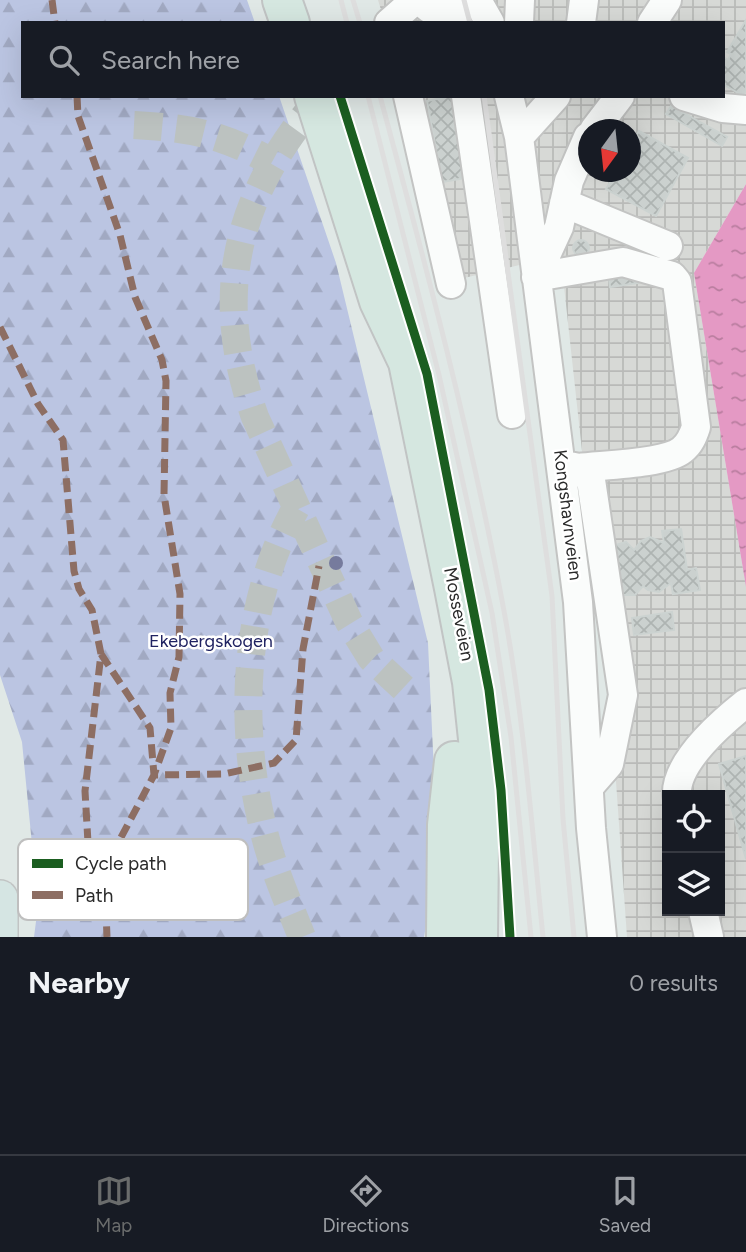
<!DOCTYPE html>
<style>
body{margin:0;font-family:Figtree,sans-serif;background:#20242c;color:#f1f3f6}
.controls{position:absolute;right:21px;bottom:21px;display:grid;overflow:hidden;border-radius:0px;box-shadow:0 7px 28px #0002}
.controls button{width:63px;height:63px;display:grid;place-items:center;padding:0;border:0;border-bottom:2px solid #363941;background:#171b24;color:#f1f3f6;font:35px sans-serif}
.compass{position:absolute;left:578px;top:119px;width:63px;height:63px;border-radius:50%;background:#171b24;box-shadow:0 7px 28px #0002;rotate:195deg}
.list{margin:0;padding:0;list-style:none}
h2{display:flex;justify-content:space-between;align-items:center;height:91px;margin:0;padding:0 28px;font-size:30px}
h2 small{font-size:23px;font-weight:400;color:#9ea1a6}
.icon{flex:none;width:38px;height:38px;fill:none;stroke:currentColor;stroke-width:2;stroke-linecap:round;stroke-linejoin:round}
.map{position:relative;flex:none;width:746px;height:937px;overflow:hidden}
.search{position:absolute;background:#171b24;box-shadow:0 7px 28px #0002;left:21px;right:21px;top:21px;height:77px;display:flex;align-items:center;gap:18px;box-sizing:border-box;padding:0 24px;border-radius:0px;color:#9ea1a6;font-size:26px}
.sheet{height:217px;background:#171b24}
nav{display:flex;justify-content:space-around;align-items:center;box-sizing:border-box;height:98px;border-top:2px solid #363941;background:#171b24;font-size:19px;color:#9ea1a6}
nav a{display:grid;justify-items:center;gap:4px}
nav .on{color:#6a6c6c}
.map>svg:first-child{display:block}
.industrial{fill:url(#industrial-grid);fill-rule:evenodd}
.forest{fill:url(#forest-firs)}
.water{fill:url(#water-ripples)}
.building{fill:url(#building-cross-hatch);stroke:#ccd3d1;stroke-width:2}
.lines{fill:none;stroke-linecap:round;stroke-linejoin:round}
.minor-tunnel{stroke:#bcc2c0;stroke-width:28;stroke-dasharray:28 14;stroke-linecap:butt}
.minor-casing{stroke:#c3c4c3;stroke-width:32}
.major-casing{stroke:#c1c4c4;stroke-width:38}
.highway-casing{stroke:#c1c4c4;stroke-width:42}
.minor{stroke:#fafcfb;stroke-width:28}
.major{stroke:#d5e5e3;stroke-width:35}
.highway{stroke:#d5e7e0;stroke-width:38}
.rail{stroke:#dedede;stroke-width:5}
.quiet{stroke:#8d6e63;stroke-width:7;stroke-dasharray:14 7;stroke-linecap:butt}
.cycleway-casing{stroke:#fff;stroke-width:13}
.cycleway{stroke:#1b5e20;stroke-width:9}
.tree{fill:#767b9d}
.labels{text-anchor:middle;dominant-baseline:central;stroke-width:5;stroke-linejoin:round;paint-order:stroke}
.street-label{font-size:18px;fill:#2a2a2a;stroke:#fff}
.park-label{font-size:18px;fill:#1f2261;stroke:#fff}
.key{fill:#fff;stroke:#bfbfbf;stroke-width:2}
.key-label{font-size:19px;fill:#2a2a2a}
</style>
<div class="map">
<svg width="746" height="937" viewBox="0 0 746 937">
<defs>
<pattern id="industrial-grid" width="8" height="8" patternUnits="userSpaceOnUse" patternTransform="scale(1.75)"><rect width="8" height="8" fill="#d7d9d6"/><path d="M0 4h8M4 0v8" fill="none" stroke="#b9bab8"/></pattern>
<pattern id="forest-firs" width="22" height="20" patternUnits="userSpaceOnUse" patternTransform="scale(1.75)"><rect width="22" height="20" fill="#bbc5e2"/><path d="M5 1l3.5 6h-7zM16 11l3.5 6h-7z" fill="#a1a9c2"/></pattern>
<pattern id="water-ripples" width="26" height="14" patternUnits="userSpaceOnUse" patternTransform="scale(1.75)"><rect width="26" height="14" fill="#e499c4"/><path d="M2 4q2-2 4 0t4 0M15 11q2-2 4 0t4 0" fill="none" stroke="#b97d9f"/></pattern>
<pattern id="building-cross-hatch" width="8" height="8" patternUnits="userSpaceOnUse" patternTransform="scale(1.75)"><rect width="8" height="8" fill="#cbd1cf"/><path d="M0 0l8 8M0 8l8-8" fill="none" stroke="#aeb4b2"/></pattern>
</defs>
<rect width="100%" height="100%" fill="#e0e8e6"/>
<path class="industrial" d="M378 0H746V184L694 273 746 587V937H627L612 725 561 259 549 258 464 278 408 96H723V23H385ZM588 130H630V172H588ZM667 795H720V911H667Z"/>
<path class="forest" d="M0 0H247L255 23H23V96H279L336 263 428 643 438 859 424 937H34L38 906 22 742 0 675Z"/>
<path class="water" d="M746 184V587L694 273Z"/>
<path class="building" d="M746 20V91L743 96 723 84V57L728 60 731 54 727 52Z
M452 96 471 177 442 182 427 101Z
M671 106 727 137 722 146 666 114Z
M639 131 688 158 656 216 606 189 616 172H630V145Z
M573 248a8 8 0 1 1 16 0a8 8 0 1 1-16 0Z
M636 272 638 283 610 287 609 277Z
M681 529 687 570 696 568 700 590 673 594 671 583 659 592 648 590 643 586 635 595H620L613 546 626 542 634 550 641 541 650 537 664 543 662 531Z
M672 612 674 630 634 635 632 618Z
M746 756V859L719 764Z"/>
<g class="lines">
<path class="minor-tunnel" d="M321 96C236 195 211 292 255 417L349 622 371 658 412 696
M134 125C192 128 221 134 272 162
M296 508C240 607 237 738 268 847 277 877 290 907 302 937"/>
<g class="minor-casing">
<path id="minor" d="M421 0C434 18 457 16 471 0
M477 0 490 23
M389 23 415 0
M519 23 520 0
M581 23 584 0
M652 23 667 0
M408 96 451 284
M466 96 512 414
M509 96 519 137 578 602 591 828 602 937
M684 96 723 108 746 110
M594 130 620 96
M519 137 556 96
M564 203 668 246
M536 277 623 262 672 276 677 282 696 427C693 436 690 444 682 450 665 464 603 465 579 468
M536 277 559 227 569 181 588 137
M564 465 579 468 591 480 623 695 609 764 589 787
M677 795C675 762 722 722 746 703
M703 911 709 937"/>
</g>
<g class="major-casing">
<path id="major" d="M0 898V937"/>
</g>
<g class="highway-casing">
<path id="highway" d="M282 0 290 23
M314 96 379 301 408 362 454 588 472 682 480 758 478 937
M446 937 447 825 454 761"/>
</g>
<use href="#minor" class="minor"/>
<use href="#major" class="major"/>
<use href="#highway" class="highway"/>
<path class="rail" d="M341 0 347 23
M353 0 360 23
M464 0 470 23
M368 96 439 375 492 613 511 737 531 937
M380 96C426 266 472 438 504 611 524 719 532 828 543 937
M484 96 552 596 563 819 574 937"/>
<path class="quiet" d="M52 0 55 23
M77 96 78 116 120 235 135 297 162 360 166 381 164 495 180 594 179 657 170 693 171 728 154 775 116 847 106 912 107 937
M0 327 38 404 63 440 74 571 79 589 92 610 101 654 85 791 89 860 105 906
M101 654 150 728 154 775 224 774 274 763 296 740 303 649 319 566"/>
<g class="cycleway-casing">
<path id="cycleway" d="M340 96 427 374 489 690 501 790 510 937"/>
</g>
<use href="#cycleway" class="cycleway"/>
</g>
<circle class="tree" cx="336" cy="563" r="7"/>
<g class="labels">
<g class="street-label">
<text transform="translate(568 515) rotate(83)">Kongshavnveien</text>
<text transform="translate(459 614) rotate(79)">Mosseveien</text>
</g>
<g class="park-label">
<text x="211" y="641">Ekebergskogen</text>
</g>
</g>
<rect x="18" y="839" width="230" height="81" rx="10" class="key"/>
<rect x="32" y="859" width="31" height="9" fill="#1b5e20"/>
<rect x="32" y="891" width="31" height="8" fill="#8d6e63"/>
<g class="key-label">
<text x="75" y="870">Cycle path</text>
<text x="75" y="902">Path</text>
</g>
</svg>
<div class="controls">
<button><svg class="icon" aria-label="locate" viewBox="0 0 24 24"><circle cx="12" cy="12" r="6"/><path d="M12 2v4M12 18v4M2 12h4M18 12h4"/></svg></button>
<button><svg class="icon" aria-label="layers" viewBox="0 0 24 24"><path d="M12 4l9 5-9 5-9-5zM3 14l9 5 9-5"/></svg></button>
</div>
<svg class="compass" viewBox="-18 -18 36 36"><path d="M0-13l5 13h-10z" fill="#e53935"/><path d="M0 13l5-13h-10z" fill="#9ea1a6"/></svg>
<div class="search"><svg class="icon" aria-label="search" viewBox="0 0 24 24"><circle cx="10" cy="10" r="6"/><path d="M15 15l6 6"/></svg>Search here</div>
</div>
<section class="sheet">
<h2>Nearby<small>0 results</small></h2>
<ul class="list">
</ul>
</section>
<nav>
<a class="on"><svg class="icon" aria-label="map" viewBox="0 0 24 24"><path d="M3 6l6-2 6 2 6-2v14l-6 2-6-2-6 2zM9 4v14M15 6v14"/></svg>Map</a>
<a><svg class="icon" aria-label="directions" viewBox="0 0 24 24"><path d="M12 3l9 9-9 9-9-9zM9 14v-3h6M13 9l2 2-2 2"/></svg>Directions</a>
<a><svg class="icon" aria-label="saved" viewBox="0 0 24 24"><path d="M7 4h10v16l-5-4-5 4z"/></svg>Saved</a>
</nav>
